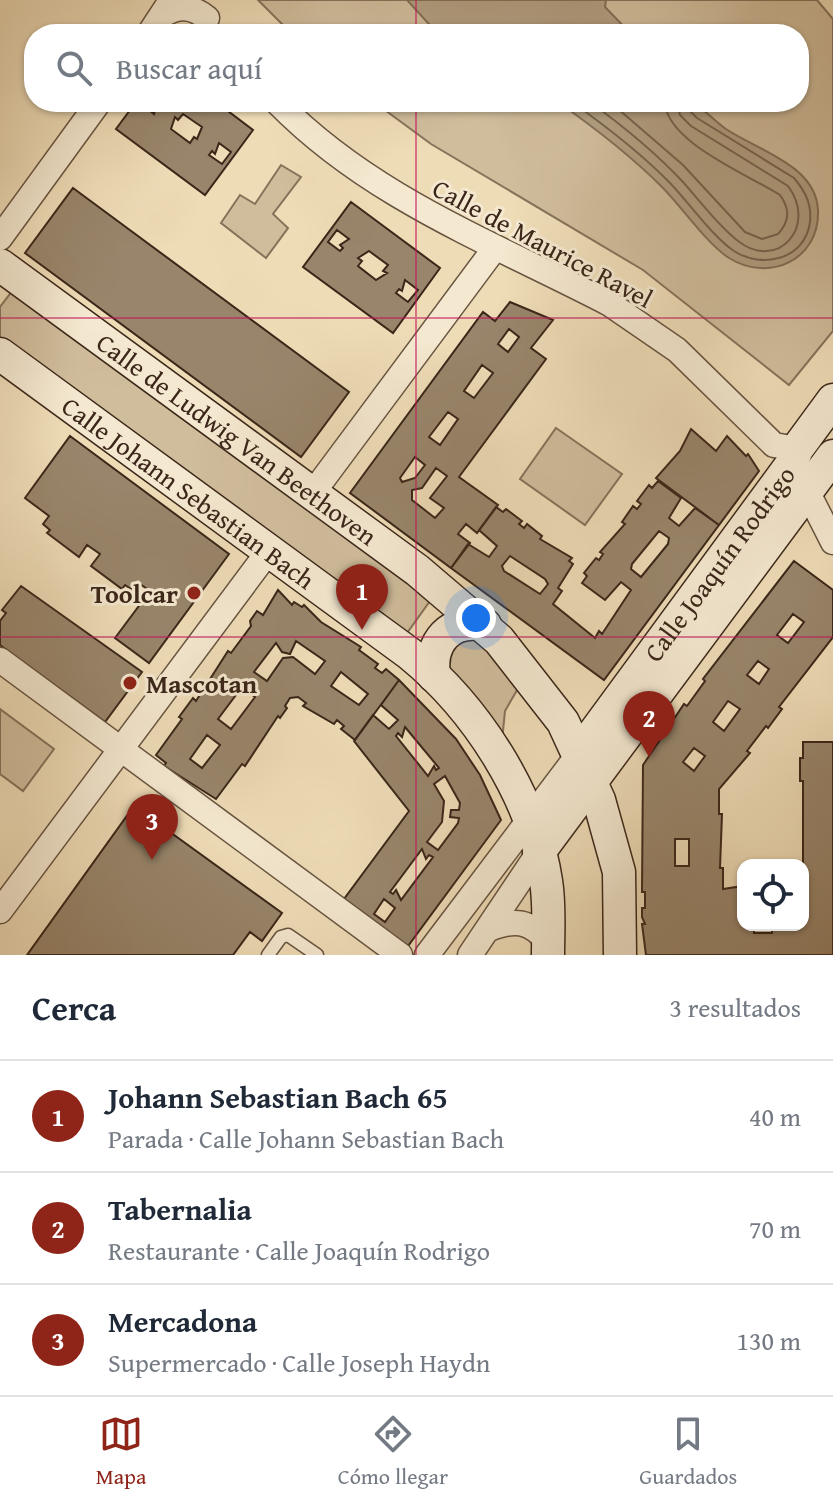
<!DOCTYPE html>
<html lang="es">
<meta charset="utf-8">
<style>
body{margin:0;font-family:"Gentium Book Plus",serif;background:#f2f2f3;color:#1f2937}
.controls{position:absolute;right:24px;bottom:24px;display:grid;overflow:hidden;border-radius:16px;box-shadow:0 2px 6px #0004}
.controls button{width:72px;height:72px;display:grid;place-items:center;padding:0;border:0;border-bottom:2px solid #e0e1e3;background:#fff;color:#1f2937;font:40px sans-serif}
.you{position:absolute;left:476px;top:618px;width:28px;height:28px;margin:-20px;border:6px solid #fff;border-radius:50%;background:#1a73e8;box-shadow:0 0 0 12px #1a73e833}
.badge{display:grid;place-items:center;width:52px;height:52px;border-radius:50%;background:#8f2418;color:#fff;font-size:26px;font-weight:700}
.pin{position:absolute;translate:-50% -66px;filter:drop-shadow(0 2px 4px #0008)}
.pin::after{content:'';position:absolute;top:42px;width:28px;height:24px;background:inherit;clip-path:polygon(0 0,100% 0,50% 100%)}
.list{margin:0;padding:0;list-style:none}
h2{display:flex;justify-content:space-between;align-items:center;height:104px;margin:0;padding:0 32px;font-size:34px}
h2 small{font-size:26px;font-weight:400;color:#747a83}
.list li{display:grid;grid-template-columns:52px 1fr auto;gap:24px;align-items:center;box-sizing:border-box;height:112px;padding:0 32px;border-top:2px solid #e0e1e3}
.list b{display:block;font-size:30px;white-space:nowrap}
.list p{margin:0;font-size:26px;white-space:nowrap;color:#747a83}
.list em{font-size:26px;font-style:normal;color:#747a83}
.icon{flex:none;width:44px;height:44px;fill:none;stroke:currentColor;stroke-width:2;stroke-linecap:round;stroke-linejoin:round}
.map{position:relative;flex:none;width:833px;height:955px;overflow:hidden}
.search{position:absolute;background:#fff;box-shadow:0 2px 6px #0004;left:24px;right:24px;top:24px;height:88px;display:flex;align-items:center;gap:20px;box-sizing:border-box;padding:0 28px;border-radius:32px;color:#747a83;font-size:30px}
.sheet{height:440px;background:#fff}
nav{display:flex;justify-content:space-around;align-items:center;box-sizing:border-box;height:112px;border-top:2px solid #e0e1e3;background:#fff;font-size:22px;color:#747a83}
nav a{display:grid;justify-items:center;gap:4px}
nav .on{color:#8f2418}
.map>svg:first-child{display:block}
.green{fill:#d0bd9c;stroke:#86725a;stroke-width:2}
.water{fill:#b19e81;stroke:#826e57;stroke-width:2}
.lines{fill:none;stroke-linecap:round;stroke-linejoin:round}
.shore{stroke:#76624d;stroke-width:2}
.building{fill:#98856b;stroke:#3b2619;stroke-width:2;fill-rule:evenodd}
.lane-casing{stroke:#685440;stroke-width:15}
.street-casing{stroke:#685440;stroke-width:27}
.secondary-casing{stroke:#3b2619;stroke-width:35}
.lane{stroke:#f4e8d0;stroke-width:12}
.street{stroke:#f4e8d0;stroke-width:24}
.secondary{stroke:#f4e8d0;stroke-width:32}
.grid{fill:none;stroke:#c2185b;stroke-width:2;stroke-opacity:0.55}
.poi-dot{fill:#8f2418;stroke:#f4e8d0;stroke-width:3}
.labels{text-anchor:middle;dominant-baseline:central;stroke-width:6;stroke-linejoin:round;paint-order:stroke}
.street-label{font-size:26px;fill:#3b2619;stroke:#f4e8d0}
.poi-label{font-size:26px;font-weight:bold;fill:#3b2619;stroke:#f4e8d0;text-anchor:end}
</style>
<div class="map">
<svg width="833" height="955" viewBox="0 0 833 955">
<rect width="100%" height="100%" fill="#eedcb7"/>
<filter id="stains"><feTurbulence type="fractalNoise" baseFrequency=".0025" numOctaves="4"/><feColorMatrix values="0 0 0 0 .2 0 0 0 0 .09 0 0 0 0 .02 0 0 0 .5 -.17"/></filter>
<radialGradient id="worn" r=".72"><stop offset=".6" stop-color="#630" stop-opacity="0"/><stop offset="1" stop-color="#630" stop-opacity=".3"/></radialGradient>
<path class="green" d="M258 0H817L833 19V331L789 385 643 270 431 144 374 102H799V34H292Z
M281 165 301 177 273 214 288 228 266 258 221 223 240 195 255 204Z
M16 286 435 594 402 640 0 343V307Z
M556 428 622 474 585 525 520 479Z
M470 630 524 678 505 711 501 751 439 658Z
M0 709 54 749 23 791 0 774Z"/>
<path class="water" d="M407 0H606L605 7 631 34H438Z
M558 102C578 102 682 98 692 103 704 108 715 122 726 129 757 150 816 165 818 210 820 260 769 283 729 258 706 243 682 207 662 187 630 155 595 128 558 102Z"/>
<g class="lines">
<path class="shore" d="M572 102C607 127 641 153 671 184 689 203 713 237 734 251 762 269 805 260 810 222 812 204 805 191 794 178L697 118 688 109 687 102
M590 102C623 126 655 152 683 182 700 201 718 226 738 241 778 272 818 226 788 186L691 126 680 115 677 102
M610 102 683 165 745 232 762 239 778 234C790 221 790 209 780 195 749 175 666 142 665 102"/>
</g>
<path class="building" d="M136 102H143L141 104 154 114 157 102H216L253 130 205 195 116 129ZM183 114 202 127 197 139 194 137 190 143 171 129 175 117 178 120ZM219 143 231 152 222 164 209 155 212 151 215 154Z
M73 188 349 392 301 457 25 253Z
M351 202 440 268 393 333 303 267ZM337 230 349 239 340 245 343 248 340 251 328 242ZM369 251 388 265 383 271 387 273 376 280 358 266 362 261 358 258ZM405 280 418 290 408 302 396 293 399 289 402 291Z
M510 302 553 320 531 348 546 359 459 477 498 505 477 533 466 524 458 534 470 543 451 568 350 493 483 312 495 321ZM509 329 519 337 508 352 498 344ZM482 365 493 373 474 398 464 391ZM448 412 458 419 440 445 429 437ZM415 457 425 465 415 478 402 482 400 478ZM436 468 447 476 430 498 444 508 435 518 412 500V490L422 488Z
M691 429 716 451 727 436 746 456 748 454 759 471 719 525 656 478 680 451Z
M70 436 229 554 149 663 115 638 150 591 137 582 131 589 125 585 122 589 91 566 100 554 87 545 79 557 47 533 50 530 43 524 49 516 25 498Z
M658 481 681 498 669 518 679 526 695 508 719 525 604 680 451 568 468 544 489 557 497 546 479 530 496 507 503 512 506 509 522 521 519 524 524 528 527 524 542 536 540 539 572 558 569 561 573 564 558 588 562 591 553 604 595 638 599 631 602 634 631 590 621 582 605 600 582 583 587 576 584 573 596 558 599 560 603 554 600 552 625 524 622 522 633 506 637 509 641 504 637 501 649 485 652 488ZM659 531 669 538 668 544 641 577 631 569 632 564ZM510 556 545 579 548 584 540 594 504 571 502 566Z
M794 561 833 590V637L779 707 782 709 768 728 766 726 747 751 750 753 719 789V814H722L720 868H723V889L743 886V925H754V933H772V925H803V781H800V758H803V742H833V955H646L642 924H645L642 917V908H645V892H642L643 765 684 704 687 706 705 681 703 679ZM793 614 804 622 788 643 777 635ZM758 661 769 669 759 684 747 675ZM728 701 740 709 724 731 713 722ZM694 748 705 756 694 771 683 762ZM675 839H689V866H675Z
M21 586 142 672 105 722 0 645V621L6 613 2 610Z
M278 590 292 605 294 602 302 607 304 605 321 622 361 647 359 650 378 664 375 668 382 673 386 669 399 680 355 740 341 729 344 726 337 720 334 724 303 706 306 703 298 697 290 698 285 706 287 708 280 718 278 716 245 766 242 764 216 799 164 766 166 763 156 755 182 719 179 717 193 698 196 701 228 651 231 653 251 626 250 621 257 611 263 615ZM296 641 325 661 315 674 293 657 283 658 267 681 254 672 276 643 282 652 290 654ZM341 672 368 694 359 705 331 686ZM242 687 255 697 231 729 218 719ZM207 735 220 745 202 768 190 759Z
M399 680 456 739 480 775 501 820 408 946 344 899 409 811 354 741 373 715 389 729 398 720 381 705ZM405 727 439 768 436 770 434 766 428 776 396 736 398 733 402 737ZM445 776 460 803 459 810H451L450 817 459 818 458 823 438 850 427 842 442 822 444 801 434 784ZM422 849 426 859 429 855 433 857 401 900 396 890 393 894 390 892ZM384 899 395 908 385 922 374 914Z
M134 806 282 913 262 941 250 932 233 955H27Z"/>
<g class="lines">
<g class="lane-casing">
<path id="lane" d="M268 955 281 937 288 935 317 955"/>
</g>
<g class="street-casing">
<path id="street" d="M163 15C178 5 192 6 207 18
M149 34 170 2
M277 102C371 198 493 243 610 304L677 350 774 445 797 449
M0 238 99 102
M807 491 833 542
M312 494 495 248
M0 660 400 955
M0 911 268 552
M489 929C514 919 530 920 548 942
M427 955 578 755
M470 955 539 852"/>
</g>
<g class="secondary-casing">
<g id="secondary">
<path id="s1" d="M0 265 417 570 499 640 563 722 599 800 619 872 620 955"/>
<path id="s2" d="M0 354 410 654C476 708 533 795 546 881 550 905 548 931 548 955"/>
<path d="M434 676C429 642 450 618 485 625"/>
<path id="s3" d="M578 755 791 465 797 449 833 400"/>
<path d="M539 852 833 456"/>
</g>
</g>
<use href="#lane" class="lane"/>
<use href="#street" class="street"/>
<use href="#secondary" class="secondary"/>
</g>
<path class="grid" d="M416 0V34M416 102V955M0 318H833M0 637H833"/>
<g class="poi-dot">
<circle cx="194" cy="593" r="8"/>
<circle cx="130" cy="683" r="8"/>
</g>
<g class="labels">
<g class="street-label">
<text transform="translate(543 243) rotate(28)">Calle de Maurice Ravel</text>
<text stroke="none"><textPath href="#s1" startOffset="294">Calle de Ludwig Van Beethoven</textPath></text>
<text stroke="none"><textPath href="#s2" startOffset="234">Calle Johann Sebastian Bach</textPath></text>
<text stroke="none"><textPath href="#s3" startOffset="238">Calle Joaquín Rodrigo</textPath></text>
</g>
<g class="poi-label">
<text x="178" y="593">Toolcar</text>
<text x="146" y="683" text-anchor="start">Mascotan</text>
</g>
</g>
<rect width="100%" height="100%" filter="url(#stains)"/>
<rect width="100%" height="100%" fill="url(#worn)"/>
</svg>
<div class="controls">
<button><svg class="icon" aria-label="locate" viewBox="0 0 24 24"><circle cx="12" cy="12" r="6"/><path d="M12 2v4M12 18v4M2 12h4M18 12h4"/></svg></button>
</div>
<div class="you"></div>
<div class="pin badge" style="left:362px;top:630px">1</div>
<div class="pin badge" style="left:649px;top:757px">2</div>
<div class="pin badge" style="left:152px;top:860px">3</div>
<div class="search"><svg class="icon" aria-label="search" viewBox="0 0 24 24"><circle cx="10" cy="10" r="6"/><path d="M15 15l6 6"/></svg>Buscar aquí</div>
</div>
<section class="sheet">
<h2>Cerca<small>3 resultados</small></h2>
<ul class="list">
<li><span class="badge">1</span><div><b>Johann Sebastian Bach 65</b><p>Parada · Calle Johann Sebastian Bach</p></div><em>40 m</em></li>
<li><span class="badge">2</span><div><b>Tabernalia</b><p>Restaurante · Calle Joaquín Rodrigo</p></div><em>70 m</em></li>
<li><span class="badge">3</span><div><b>Mercadona</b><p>Supermercado · Calle Joseph Haydn</p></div><em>130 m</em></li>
</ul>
</section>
<nav>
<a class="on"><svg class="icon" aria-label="map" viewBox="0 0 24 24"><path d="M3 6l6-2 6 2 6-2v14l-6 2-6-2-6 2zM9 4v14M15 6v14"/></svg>Mapa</a>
<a><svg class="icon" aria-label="directions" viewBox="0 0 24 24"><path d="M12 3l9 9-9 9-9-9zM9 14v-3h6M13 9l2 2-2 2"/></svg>Cómo llegar</a>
<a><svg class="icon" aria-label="saved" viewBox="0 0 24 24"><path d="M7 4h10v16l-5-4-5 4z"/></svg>Guardados</a>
</nav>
